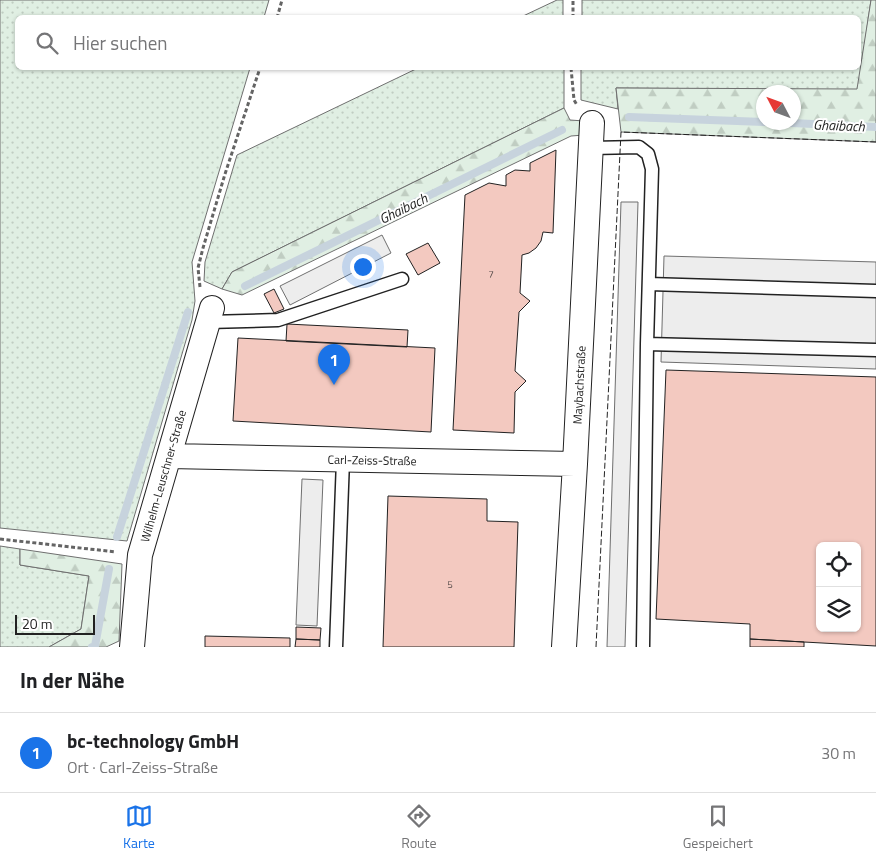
<!DOCTYPE html>
<html lang="de">
<meta charset="utf-8">
<style>
body{margin:0;font-family:"Titillium Web",sans-serif;background:#f6f6f6;color:#202124}
.controls{position:absolute;right:15px;bottom:15px;display:grid;overflow:hidden;border-radius:8px;box-shadow:0 1px 4px #0004}
.controls button{width:45px;height:45px;display:grid;place-items:center;padding:0;border:0;border-bottom:1px solid #e0e0e0;background:#fff;color:#202124;font:25px sans-serif}
.compass{position:absolute;left:756px;top:85px;width:45px;height:45px;border-radius:50%;background:#fff;box-shadow:0 1px 4px #0004;rotate:311deg}
.scale{position:absolute;left:15px;bottom:12px;width:80px;box-sizing:border-box;padding-left:5px;border:2px solid #222;border-top:0;font-size:14px;line-height:18px;white-space:nowrap;color:#222;-webkit-text-stroke:4px #fff;paint-order:stroke}
.you{position:absolute;left:362px;top:266px;width:18px;height:18px;margin:-12px;border:4px solid #fff;border-radius:50%;background:#1a73e8;box-shadow:0 0 0 8px #1a73e833}
.badge{display:grid;place-items:center;width:32px;height:32px;border-radius:50%;background:#1a73e8;color:#fff;font-size:16px;font-weight:700}
.pin{position:absolute;translate:-50% -41px;filter:drop-shadow(0 1px 2px #0008)}
.pin::after{content:'';position:absolute;top:26px;width:18px;height:15px;background:inherit;clip-path:polygon(0 0,100% 0,50% 100%)}
.list{margin:0;padding:0;list-style:none}
h2{display:flex;justify-content:space-between;align-items:center;height:65px;margin:0;padding:0 20px;font-size:21px}
h2 small{font-size:16px;font-weight:400;color:#757577}
.list li{display:grid;grid-template-columns:32px 1fr auto;gap:15px;align-items:center;box-sizing:border-box;height:80px;padding:0 20px;border-top:1px solid #e0e0e0}
.list b{display:block;font-size:19px;white-space:nowrap}
.list p{margin:0;font-size:16px;white-space:nowrap;color:#757577}
.list em{font-size:16px;font-style:normal;color:#757577}
.icon{flex:none;width:28px;height:28px;fill:none;stroke:currentColor;stroke-width:2;stroke-linecap:round;stroke-linejoin:round}
.map{position:relative;flex:none;width:876px;height:647px;overflow:hidden}
.search{position:absolute;background:#fff;box-shadow:0 1px 4px #0004;left:15px;right:15px;top:15px;height:55px;display:flex;align-items:center;gap:12px;box-sizing:border-box;padding:0 18px;border-radius:8px;color:#757577;font-size:19px}
.sheet{height:145px;background:#fff}
nav{display:flex;justify-content:space-around;align-items:center;box-sizing:border-box;height:70px;border-top:1px solid #e0e0e0;background:#fff;font-size:14px;color:#757577}
nav a{display:grid;justify-items:center;gap:2px}
nav .on{color:#1a73e8}
.map>svg:first-child{display:block}
.green{fill:url(#green-dots);stroke:#6f6f6f}
.forest{fill:url(#forest-firs);stroke:#6f6f6f;fill-rule:evenodd}
.parking{fill:#ededed;stroke:#6f6f6f}
.lines{fill:none;stroke-linecap:round;stroke-linejoin:round}
.stream{stroke:#c7d3dd;stroke-width:8}
.building{fill:#f3c9c0;stroke:#222;fill-rule:evenodd}
.lane-casing{stroke:#222;stroke-width:15}
.street-casing{stroke:#222;stroke-width:26}
.path{stroke:#646464;stroke-width:3;stroke-dasharray:4 2.5;stroke-linecap:butt}
.lane{stroke:#fff;stroke-width:12}
.street{stroke:#fff;stroke-width:24}
.fence{stroke:#222;stroke-width:1;stroke-dasharray:6 2.5;stroke-linecap:butt}
.labels{text-anchor:middle;dominant-baseline:central;stroke-width:4;stroke-linejoin:round;paint-order:stroke}
.number-label{font-size:10px;fill:#564c4a}
.street-label{font-size:12px;fill:#222;stroke:#fff}
.water-label{font-size:14px;font-style:italic;fill:#222;stroke:#fff}
</style>
<div class="map">
<svg width="876" height="647" viewBox="0 0 876 647">
<defs>
<pattern id="green-dots" width="8" height="8" patternUnits="userSpaceOnUse" patternTransform="scale(1.25)"><rect width="8" height="8" fill="#e0efe3"/><path d="M2 2h.1M6 6h.1" fill="none" stroke="#c0cdc2" stroke-width="1.8" stroke-linecap="round"/></pattern>
<pattern id="forest-firs" width="22" height="20" patternUnits="userSpaceOnUse" patternTransform="scale(1.25)"><rect width="22" height="20" fill="#e0efe3"/><path d="M5 1l3.5 6h-7zM16 11l3.5 6h-7z" fill="#c0cdc2"/></pattern>
</defs>
<rect width="100%" height="100%" fill="#fff"/>
<path class="green" d="M0 0H269L264 17 18 18V68H250L192 262 195 301 192 320 127 541 0 528Z
M557 0H563V17H521Z
M582 0H871L858 90 616 88 618 109 581 100V68H858V18L582 17Z
M418 68H564V108L232 272 222 289 204 281 205 262 237 155Z
M0 546 20 549V565L89 576 81 629 49 647H0Z"/>
<path class="forest" d="M871 0H876V142L621 132 616 88 857 89ZM764 92H794V122H764Z
M564 108 570 120 584 121V135L571 136 242 295 222 289 232 272Z
M20 549 122 564 119 641 106 647H49L81 629 89 576 20 565Z"/>
<path class="parking" d="M621 202H638L625 647H607Z
M382 235 391 253 290 305 280 286Z
M664 256 876 262V369L661 362Z
M302 479 323 480 317 626 296 625Z"/>
<g class="lines">
<path class="stream" d="M629 117 764 122
M771 122 876 127
M245 286 562 130
M117 537 188 312
M92 647 95 646 109 569"/>
</g>
<path class="building" d="M556 150 553 233 543 232 541 241 536 248 529 253 522 255 520 293 530 301 519 312 515 371 526 381 515 392 514 433 453 430 465 195 489 183 506 186V175L515 170 530 171V163Z
M428 243 440 263 418 275 406 254Z
M274 289 284 309 274 313 264 294Z
M287 324 408 330 407 347 286 341Z
M238 338 435 348 431 432 233 421Z
M666 370 876 377V646L750 639V624L656 619ZM820 546H857V628H820Z
M388 496 487 499V521L518 522 514 647H383Z
M296 627 321 628 320 640 296 639Z
M205 636 290 638V647H205Z
M296 639 320 640V647H295Z
M750 639 804 642V647H750Z"/>
<g class="lines">
<g class="lane-casing">
<path id="lane" d="M591 148 639 147 648 154 652 169 647 344 643 647
M649 284 876 291
M208 322 278 320 402 279
M647 344 876 350
M336 647 343 460"/>
</g>
<g class="street-casing">
<path id="street" d="M169 456 575 464
M132 647 140 555 212 308
M564 647 575 464 592 123"/>
</g>
<path class="path" d="M277 18 282 0
M573 18V0
M571 68 574 100 577 105
M200 287 198 268 203 248 225 174 260 68
M0 539 116 552"/>
<use href="#lane" class="lane"/>
<use href="#street" class="street"/>
<path class="fence" d="M596 647 621 132 876 142"/>
</g>
<g class="labels">
<g class="number-label">
<text x="491" y="274">7</text>
<text x="450" y="584">5</text>
</g>
<g class="street-label">
<text transform="translate(579 385) rotate(-87)">Maybachstraße</text>
<text transform="translate(372 460) rotate(1)">Carl-Zeiss-Straße</text>
<text transform="translate(163 476) rotate(-74)">Wilhelm-Leuschner-Straße</text>
</g>
<g class="water-label">
<text transform="translate(839 125) rotate(2)">Ghaibach</text>
<text transform="translate(403 208) rotate(-26)">Ghaibach</text>
</g>
</g>
</svg>
<div class="controls">
<button><svg class="icon" aria-label="locate" viewBox="0 0 24 24"><circle cx="12" cy="12" r="6"/><path d="M12 2v4M12 18v4M2 12h4M18 12h4"/></svg></button>
<button><svg class="icon" aria-label="layers" viewBox="0 0 24 24"><path d="M12 4l9 5-9 5-9-5zM3 14l9 5 9-5"/></svg></button>
</div>
<svg class="compass" viewBox="-18 -18 36 36"><path d="M0-13l5 13h-10z" fill="#e53935"/><path d="M0 13l5-13h-10z" fill="#757577"/></svg>
<div class="scale">20 m</div>
<div class="you"></div>
<div class="pin badge" style="left:334px;top:385px">1</div>
<div class="search"><svg class="icon" aria-label="search" viewBox="0 0 24 24"><circle cx="10" cy="10" r="6"/><path d="M15 15l6 6"/></svg>Hier suchen</div>
</div>
<section class="sheet">
<h2>In der Nähe<small></small></h2>
<ul class="list">
<li><span class="badge">1</span><div><b>bc-technology GmbH</b><p>Ort · Carl-Zeiss-Straße</p></div><em>30 m</em></li>
</ul>
</section>
<nav>
<a class="on"><svg class="icon" aria-label="map" viewBox="0 0 24 24"><path d="M3 6l6-2 6 2 6-2v14l-6 2-6-2-6 2zM9 4v14M15 6v14"/></svg>Karte</a>
<a><svg class="icon" aria-label="directions" viewBox="0 0 24 24"><path d="M12 3l9 9-9 9-9-9zM9 14v-3h6M13 9l2 2-2 2"/></svg>Route</a>
<a><svg class="icon" aria-label="saved" viewBox="0 0 24 24"><path d="M7 4h10v16l-5-4-5 4z"/></svg>Gespeichert</a>
</nav>
